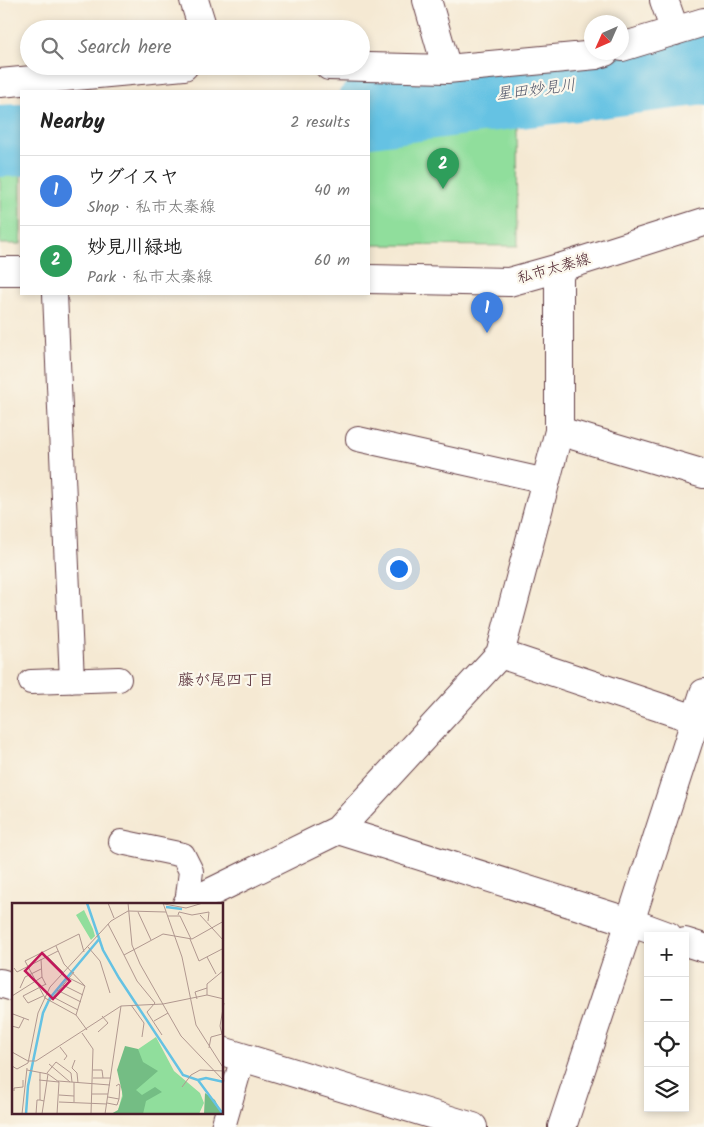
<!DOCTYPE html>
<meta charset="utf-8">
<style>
body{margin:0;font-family:Kalam,"Klee One",sans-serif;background:#f6f6f6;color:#222}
.controls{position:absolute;right:15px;bottom:15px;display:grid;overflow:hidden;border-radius:0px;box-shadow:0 2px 8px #0003}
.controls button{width:45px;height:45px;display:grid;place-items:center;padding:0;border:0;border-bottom:1px solid #e0e0e0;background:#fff;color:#222;font:25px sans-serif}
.compass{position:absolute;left:584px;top:15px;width:45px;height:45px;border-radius:50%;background:#fff;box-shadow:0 2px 8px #0003;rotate:225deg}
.you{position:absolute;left:398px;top:568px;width:18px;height:18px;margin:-12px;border:4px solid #fff;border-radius:50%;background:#1a73e8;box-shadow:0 0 0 8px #1a73e833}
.badge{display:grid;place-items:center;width:32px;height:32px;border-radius:50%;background:#111827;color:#fff;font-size:16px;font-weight:700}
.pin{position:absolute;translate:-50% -41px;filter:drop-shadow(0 1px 2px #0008)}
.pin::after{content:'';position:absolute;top:26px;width:18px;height:15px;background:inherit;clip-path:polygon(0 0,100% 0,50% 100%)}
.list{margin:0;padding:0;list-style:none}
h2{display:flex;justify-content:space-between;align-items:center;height:65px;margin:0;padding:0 20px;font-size:21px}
h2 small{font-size:16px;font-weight:400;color:#767676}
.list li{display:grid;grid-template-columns:32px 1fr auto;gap:15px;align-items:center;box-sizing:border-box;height:70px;padding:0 20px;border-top:1px solid #e0e0e0}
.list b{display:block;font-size:19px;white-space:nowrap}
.list p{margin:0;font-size:16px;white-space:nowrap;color:#767676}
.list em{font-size:16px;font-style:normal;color:#767676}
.icon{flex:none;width:28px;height:28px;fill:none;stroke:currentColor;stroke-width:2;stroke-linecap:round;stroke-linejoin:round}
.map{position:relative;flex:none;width:704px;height:1127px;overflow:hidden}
.search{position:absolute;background:#fff;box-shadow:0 2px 8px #0003;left:20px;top:20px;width:350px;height:55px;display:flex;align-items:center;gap:12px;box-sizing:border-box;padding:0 18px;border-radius:28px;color:#767676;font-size:19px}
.panel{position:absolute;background:#fff;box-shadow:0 2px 8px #0003;left:20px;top:90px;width:350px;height:205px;border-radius:0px}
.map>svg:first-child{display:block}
.green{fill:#90de9c;stroke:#6d7e64}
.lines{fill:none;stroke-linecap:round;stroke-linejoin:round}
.river{stroke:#65c2e3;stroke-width:72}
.service-casing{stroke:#643d44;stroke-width:26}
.minor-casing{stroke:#643d44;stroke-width:30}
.tertiary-casing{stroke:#643d44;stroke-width:30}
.secondary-casing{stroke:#643d44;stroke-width:30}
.service{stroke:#fff;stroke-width:24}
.minor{stroke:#fff;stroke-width:28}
.tertiary{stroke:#fff;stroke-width:28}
.secondary{stroke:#fff;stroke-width:28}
.labels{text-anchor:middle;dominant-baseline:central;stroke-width:4.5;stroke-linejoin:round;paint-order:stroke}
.street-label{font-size:15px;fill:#4a1f2b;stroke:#fbf7ec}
.water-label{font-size:16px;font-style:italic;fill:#53586b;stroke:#fbf7ec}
.neighbourhood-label{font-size:16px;fill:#4a1f2b;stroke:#fbf7ec}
.inset-river{fill:none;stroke:#65c2e3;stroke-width:2.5}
.inset-road{fill:none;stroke:#b19890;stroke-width:1}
.view{fill:#c2185b;fill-opacity:0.15;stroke:#c2185b;stroke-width:2.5}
.inset-edge{fill:none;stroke:#4a1f2b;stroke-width:2.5}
</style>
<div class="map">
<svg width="704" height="1127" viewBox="0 0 704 1127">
<rect width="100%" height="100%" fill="#fbf7ec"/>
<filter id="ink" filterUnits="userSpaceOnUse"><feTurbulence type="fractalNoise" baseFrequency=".02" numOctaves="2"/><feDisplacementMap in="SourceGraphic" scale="10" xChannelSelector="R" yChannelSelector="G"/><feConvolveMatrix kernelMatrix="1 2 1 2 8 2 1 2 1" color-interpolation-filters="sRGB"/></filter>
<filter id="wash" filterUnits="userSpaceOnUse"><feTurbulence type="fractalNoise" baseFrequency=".0096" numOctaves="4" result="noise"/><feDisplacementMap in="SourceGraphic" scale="20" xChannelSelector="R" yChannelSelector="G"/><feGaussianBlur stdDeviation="1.12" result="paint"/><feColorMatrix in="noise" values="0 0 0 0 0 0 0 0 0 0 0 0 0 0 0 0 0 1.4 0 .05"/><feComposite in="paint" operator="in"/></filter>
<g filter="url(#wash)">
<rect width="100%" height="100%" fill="#f5e9d3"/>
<path class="green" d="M517 124 518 246 369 245V132Z
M21 151V244H0V152Z"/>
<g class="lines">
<path class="river" d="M369 111 704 69
M0 141 21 140"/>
</g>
</g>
<g filter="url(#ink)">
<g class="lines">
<g class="service-casing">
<path id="service" d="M55 294 72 681
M358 439 546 481
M31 682 119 679
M121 842 183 855 191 871 187 904
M223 1127 243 1057"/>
</g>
<g class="minor-casing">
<path id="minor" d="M194 0 203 29
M427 0 447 69
M664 0 675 31
M622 47 704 22
M329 66 447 69 596 55 605 52
M0 83 184 66
M559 431 704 474
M500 654 704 722
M338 830 630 922 668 936
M187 904 338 830 500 654 559 431V268
M685 942 704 948
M0 983 14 987
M222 1051 473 1127"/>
</g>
<g class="tertiary-casing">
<path id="tertiary" d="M562 1127 630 922 704 693"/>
</g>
<g class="secondary-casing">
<path id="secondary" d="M0 271H21
M369 279 509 282 559 268 704 222"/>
</g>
<use href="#service" class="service"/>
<use href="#minor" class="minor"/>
<use href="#tertiary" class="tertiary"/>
<use href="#secondary" class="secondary"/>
</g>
</g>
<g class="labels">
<g class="street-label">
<text transform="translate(554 269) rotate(-16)">私市太秦線</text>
</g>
<g class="water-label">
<text transform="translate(536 90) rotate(-7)">星田妙見川</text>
</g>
<g class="neighbourhood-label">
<text x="226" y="680">藤が尾四丁目</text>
</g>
</g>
<g transform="translate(12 903)">
<rect width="211" height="211" fill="#f5e9d3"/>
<path d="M72 7 81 26 83 33 79 37 64 12ZM144 134 162 168 188 190 192 200 187 211H105L110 193V163L119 151Z" fill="#90de9c"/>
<path d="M113 143 126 146 131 159 146 168 124 187 130 192 143 184 150 189 134 198 131 211H99L106 207 111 193 105 167ZM193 190 203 197 210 211H192Z" fill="#74bd84"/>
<path class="inset-river" d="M75 0 91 47 107 75 171 172 186 177 211 211M154 4 170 6M186 177 194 175 212 179M14 211 16 183 31 110 38 95 88 35"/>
<path class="inset-road" d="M96 0 102 15M116 0 120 42 128 61 169 133 212 178M147 0 174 5 191 0M151 0 170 54 184 122 212 166M116 8 154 9M126 9 139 37M166 12 167 9 180 12 197 9 196 18M188 12 212 38M156 13H168L179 36M96 21 112 52 151 31 180 36 212 18M178 36 187 58 212 45M44 43 52 61 73 83 64 112M76 44 88 58 98 90M72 49 67 31 13 58 33 95 64 112 75 127M112 52 125 78 143 100 135 109 150 132M35 53 52 70M195 54 204 71M29 56 30 74 34 82M2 65 5 69 46 48M57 75 73 83M51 82 71 92M8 85 13 74 29 66M45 87 69 99M195 92V81L212 67M0 93 30 74M31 93 16 100 11 93 34 81M41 94 66 107M185 96 183 89 195 85M38 98 62 69M119 102 132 120 130 134M1 111 17 117M142 118 156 110M0 123 7 125 12 115M86 129 96 120 90 113M70 130 81 146 79 211M48 144 55 153 52 157M197 145 199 134 210 131 208 123 212 100M0 149 16 158H24L109 103 151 101 195 92 212 96M63 157 60 165 65 170 66 180M37 161 58 179M0 163 5 166 16 160 26 110 38 84 99 18 116 8M15 167 36 171 47 179 45 211M81 167H90L91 175M28 169V197L32 198M35 170 44 159 59 170 60 179M81 175H99M27 177 47 179M46 178 98 182M104 183 107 181 108 183 107 196M170 184 179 172 188 167 212 168M2 188V185L11 184V177M80 191H96M47 192 62 193M47 199 95 201M62 199V179M95 200 105 202 107 196 96 194M10 211 15 165M24 211 25 197H28M30 211 36 171M93 211 109 103"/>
<path class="view" d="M30 50 58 78 41 96 13 68Z"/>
<rect width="211" height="211" class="inset-edge"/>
</g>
</svg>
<div class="controls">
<button>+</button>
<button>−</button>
<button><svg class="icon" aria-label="locate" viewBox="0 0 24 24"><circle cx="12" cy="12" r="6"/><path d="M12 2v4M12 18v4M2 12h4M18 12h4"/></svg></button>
<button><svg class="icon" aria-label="layers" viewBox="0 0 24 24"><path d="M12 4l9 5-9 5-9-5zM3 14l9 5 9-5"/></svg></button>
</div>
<svg class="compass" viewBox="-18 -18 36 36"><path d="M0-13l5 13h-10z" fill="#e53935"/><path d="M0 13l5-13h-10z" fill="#767676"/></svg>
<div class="you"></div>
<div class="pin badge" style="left:487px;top:333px;background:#3f7fe0">1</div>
<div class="pin badge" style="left:443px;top:189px;background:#2e9e5b">2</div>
<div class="search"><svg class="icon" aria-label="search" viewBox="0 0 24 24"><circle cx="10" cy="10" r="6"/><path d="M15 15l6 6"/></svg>Search here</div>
<section class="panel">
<h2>Nearby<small>2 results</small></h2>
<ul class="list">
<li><span class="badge" style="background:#3f7fe0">1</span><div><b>ウグイスヤ</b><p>Shop · 私市太秦線</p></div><em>40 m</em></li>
<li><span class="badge" style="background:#2e9e5b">2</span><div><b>妙見川緑地</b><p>Park · 私市太秦線</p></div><em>60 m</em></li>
</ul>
</section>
</div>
